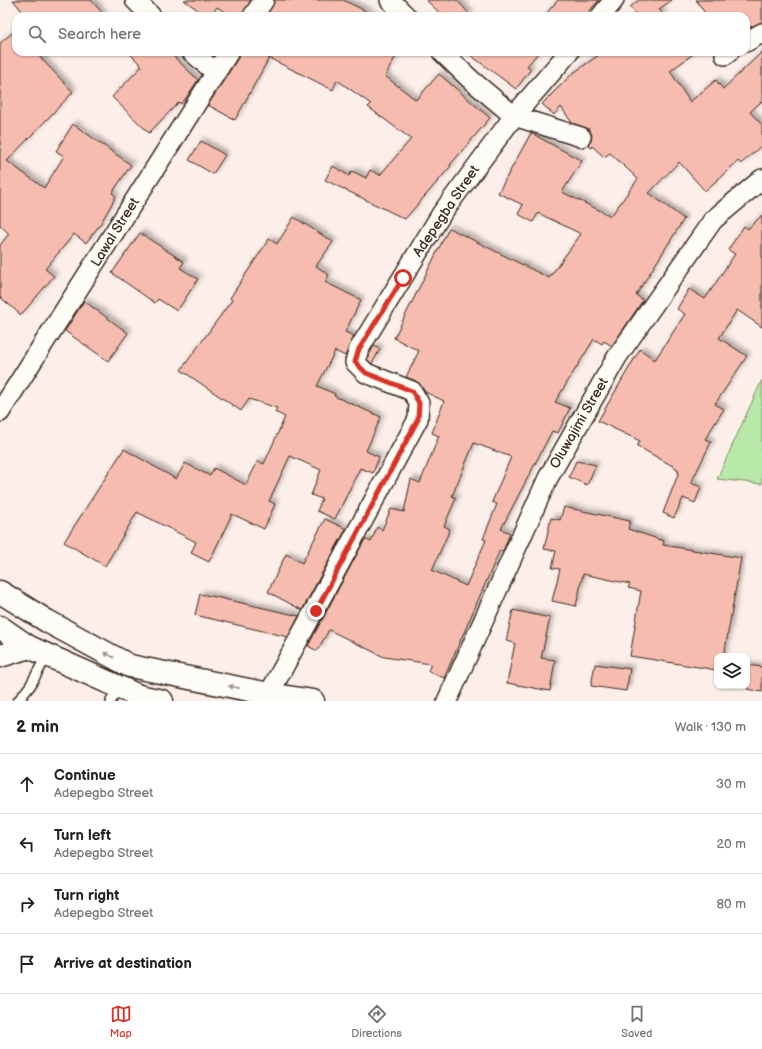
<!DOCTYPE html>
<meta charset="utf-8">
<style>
body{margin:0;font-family:"Balsamiq Sans",sans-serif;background:#f2f2f2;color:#202124}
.controls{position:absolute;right:12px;bottom:12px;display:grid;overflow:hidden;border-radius:8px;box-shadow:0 1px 3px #0004}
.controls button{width:36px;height:36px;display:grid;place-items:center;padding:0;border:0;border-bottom:1px solid #e0e0e0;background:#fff;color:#202124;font:20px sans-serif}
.stop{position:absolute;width:12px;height:12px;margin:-9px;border:3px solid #d93025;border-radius:50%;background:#fff}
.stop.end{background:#d93025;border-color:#fff;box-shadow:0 1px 4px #0008}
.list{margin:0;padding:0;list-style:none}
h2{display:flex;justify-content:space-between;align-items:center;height:52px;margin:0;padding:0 16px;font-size:17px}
h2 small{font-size:13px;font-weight:400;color:#757577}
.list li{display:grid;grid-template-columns:26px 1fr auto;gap:12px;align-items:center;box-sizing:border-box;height:60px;padding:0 16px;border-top:1px solid #e0e0e0}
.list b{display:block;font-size:15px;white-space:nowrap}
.list p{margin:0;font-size:13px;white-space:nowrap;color:#757577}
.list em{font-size:13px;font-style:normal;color:#757577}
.icon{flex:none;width:22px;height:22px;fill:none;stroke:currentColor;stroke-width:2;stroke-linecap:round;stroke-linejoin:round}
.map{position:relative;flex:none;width:762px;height:701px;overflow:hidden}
.search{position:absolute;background:#fff;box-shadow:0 1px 3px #0004;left:12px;right:12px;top:12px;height:44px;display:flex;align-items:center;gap:10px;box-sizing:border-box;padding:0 14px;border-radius:12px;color:#757577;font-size:15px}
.sheet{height:292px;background:#fff}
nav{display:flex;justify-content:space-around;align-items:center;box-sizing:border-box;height:56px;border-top:1px solid #e0e0e0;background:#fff;font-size:11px;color:#757577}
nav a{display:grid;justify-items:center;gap:2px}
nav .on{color:#d93025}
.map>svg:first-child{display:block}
.green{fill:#b9e9a9;stroke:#7a8a64}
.building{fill:#f6bcaf;stroke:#3b2a1e;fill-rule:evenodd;filter:url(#shadow)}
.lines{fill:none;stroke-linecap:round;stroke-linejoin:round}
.service-casing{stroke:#3b2a1e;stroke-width:12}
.minor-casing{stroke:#3b2a1e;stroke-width:22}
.secondary-casing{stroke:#3b2a1e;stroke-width:25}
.trunk-casing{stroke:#3b2a1e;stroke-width:25}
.service{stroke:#fdfcf7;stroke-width:9}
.minor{stroke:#fdfcf7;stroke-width:19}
.secondary{stroke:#fdfcf7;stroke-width:22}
.trunk{stroke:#fdfcf7;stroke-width:22}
.oneway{fill:#9c938a}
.route{stroke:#d93025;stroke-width:5}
.labels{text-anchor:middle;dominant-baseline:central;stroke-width:3.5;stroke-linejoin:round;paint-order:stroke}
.street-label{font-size:14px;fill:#3b2a1e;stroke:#fdfcf7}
</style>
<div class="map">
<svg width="762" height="701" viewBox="0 0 762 701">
<defs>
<filter id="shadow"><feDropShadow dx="3.5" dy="-3.5" stdDeviation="2" flood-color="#0004"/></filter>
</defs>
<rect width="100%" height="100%" fill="#fcefe9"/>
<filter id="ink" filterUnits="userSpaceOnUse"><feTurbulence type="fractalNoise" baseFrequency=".025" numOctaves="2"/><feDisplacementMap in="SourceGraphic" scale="8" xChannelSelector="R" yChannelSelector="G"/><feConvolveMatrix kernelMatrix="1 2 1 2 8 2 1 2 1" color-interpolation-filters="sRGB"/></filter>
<g filter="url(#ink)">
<path class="green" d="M762 380V484L717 479Z"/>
<path class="building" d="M13 0H91L105 16H26Z
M184 0H251L242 16H231L217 7 210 16H206Z
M275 0H343L376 16H266Z
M426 0H457L471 16H443Z
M558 0H599L585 16H544Z
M639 0H672L659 9 664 16H637L630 7Z
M696 0H762V22L746 29V16H707Z
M16 30V52H35L73 92 7 161 44 188 64 156 56 151 73 124 131 165 112 193 116 196 101 223 86 243 74 234 45 269 54 276 21 315 0 297V245L9 234 0 225V43Z
M128 52H169L198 80 186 98 181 104 179 102 149 133 112 97 142 66Z
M240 52H398L385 76 416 100 439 74 490 118 450 165 451 166 405 219 325 180 333 166 349 176 352 171 366 178 370 170 380 175 411 139 368 107 371 104 337 80 333 90 269 58 235 120 208 105 238 58Z
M466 52H539L527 66 531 69 516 89Z
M603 52H696L670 71 690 102 716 80 723 89 762 52V101L750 112 762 125V145L741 164 738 161 705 191 679 162 649 193 684 219 636 295 643 300 612 346 604 341 602 344 594 339 555 402 570 408 558 433 552 431 501 529 510 533 503 551 500 550 444 678 428 671 431 664 384 657 329 630 317 651 308 646 365 539 371 542 377 527 382 530 391 509 404 512 411 479 420 483 439 436 432 433 444 401 425 392 416 381 406 377 419 351 394 338 449 228 549 278 581 234 538 213 533 222 518 214 523 205 498 193 531 133 582 161 562 192 611 216 638 179 610 153 604 157 592 146 591 148 588 145 591 141 592 135 589 129 572 123 561 107 554 115 542 104 572 74ZM474 443 511 457 492 502 497 504 483 539 486 540 466 586 432 570 450 529 444 526 456 498 452 496Z
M201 141 225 155 213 174 189 160Z
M762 215V327L737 310 719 338 747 356 715 404 724 409 705 439 711 442 691 483 701 487 695 503 683 498 674 518 663 513 679 472 677 471 678 469 637 446 640 441 598 421 640 349 655 360 685 314 677 309 689 289 705 299 735 254 728 250 744 226 748 229Z
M294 217 333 242 316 266 329 275 325 282 361 300 345 332 354 336 345 356 335 351 317 386 335 394 334 396 381 417 366 451 379 457 373 473 360 468 335 519 317 511 322 499 311 495 321 470 290 456 269 501 275 504 264 529 232 514 209 562 191 553 196 542 137 512 105 566 64 542 124 449 176 479 185 463 210 476 214 468 246 485 258 461 264 464 285 417 275 412 277 408 249 399 241 411 181 370 232 300 230 298 269 239 277 244Z
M140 233 184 262 180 268 198 279 177 311 158 299 155 303 112 273Z
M84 301 128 333 108 361 65 331Z
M374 346 380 349 372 364 367 359Z
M576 461 596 465 587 485 569 477Z
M564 507 630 521 628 529 664 541 663 545 741 558 724 656H717V670L630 656 641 591 628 588 630 584 583 574 576 606 552 601 560 569 552 568 556 551 544 549 551 518 560 520Z
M325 519 346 529 302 610 268 592 286 554 302 563Z
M200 594 211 596 299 616 288 637 195 615Z
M513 610 550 618 541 658 555 660 550 691 507 683 515 643 506 641Z
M595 664 630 669 626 691 591 686Z
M747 665 762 667V692L747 689Z"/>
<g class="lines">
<g class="service-casing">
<path id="service" d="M18 701 30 686 47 655
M111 701 119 687"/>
</g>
<g class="minor-casing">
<path id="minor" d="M135 0 151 16
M390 0 406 16
M253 16 264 0
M601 16 614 0
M746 42 762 33
M192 52 215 72
M442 52 470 79 514 116 581 137
M725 55 729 52
M0 412 229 52
M269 694 418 419 419 403 412 391 366 373 355 362 359 349 442 213 514 116 569 52
M447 701 548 478 617 357 713 220 762 179"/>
</g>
<g class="secondary-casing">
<path id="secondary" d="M0 656 29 647"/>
</g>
<g class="trunk-casing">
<path id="trunk" d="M0 592 47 621 130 666 269 694 313 701
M0 627 29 647 139 696 162 701"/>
</g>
<use href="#service" class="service"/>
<use href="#minor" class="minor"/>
<use href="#secondary" class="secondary"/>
<use href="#trunk" class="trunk"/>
</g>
<defs><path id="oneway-solid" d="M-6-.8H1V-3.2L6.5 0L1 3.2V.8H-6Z"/></defs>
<g class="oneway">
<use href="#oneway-solid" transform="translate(109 655) rotate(-152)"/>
<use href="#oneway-solid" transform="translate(234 687) rotate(-169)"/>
</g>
</g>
<g class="lines" filter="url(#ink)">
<path class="route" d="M316 611 418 419 419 403 412 391 366 373 355 362 359 349 403 278"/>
</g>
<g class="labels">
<g class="street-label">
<text transform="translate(446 211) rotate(-56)">Adepegba Street</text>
<text transform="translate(115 232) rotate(-58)">Lawal Street</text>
<text transform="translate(579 423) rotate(-60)">Oluwajimi Street</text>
</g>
</g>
</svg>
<div class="controls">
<button><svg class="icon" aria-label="layers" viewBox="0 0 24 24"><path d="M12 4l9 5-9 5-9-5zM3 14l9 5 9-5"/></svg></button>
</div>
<div class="stop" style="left:403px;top:278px"></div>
<div class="stop end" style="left:316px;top:611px"></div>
<div class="search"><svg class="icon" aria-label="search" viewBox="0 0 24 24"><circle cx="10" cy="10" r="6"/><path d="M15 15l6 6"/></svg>Search here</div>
</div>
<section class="sheet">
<h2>2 min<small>Walk · 130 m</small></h2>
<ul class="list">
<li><svg class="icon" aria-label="ahead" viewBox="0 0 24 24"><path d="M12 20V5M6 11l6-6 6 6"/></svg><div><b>Continue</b><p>Adepegba Street</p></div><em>30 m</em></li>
<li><svg class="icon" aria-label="left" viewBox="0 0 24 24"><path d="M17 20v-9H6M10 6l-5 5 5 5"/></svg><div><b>Turn left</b><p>Adepegba Street</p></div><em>20 m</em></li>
<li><svg class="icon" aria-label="right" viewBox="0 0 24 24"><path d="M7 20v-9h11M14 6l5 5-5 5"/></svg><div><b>Turn right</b><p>Adepegba Street</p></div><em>80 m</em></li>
<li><svg class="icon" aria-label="arrive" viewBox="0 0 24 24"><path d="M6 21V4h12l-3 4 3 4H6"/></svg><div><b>Arrive at destination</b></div></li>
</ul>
</section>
<nav>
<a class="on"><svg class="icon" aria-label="map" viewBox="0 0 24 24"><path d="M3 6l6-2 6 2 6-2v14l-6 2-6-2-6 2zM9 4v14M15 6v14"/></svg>Map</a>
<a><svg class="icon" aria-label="directions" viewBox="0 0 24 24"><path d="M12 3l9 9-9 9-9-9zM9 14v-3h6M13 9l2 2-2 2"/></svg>Directions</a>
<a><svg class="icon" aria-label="saved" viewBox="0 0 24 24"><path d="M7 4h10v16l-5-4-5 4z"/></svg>Saved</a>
</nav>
